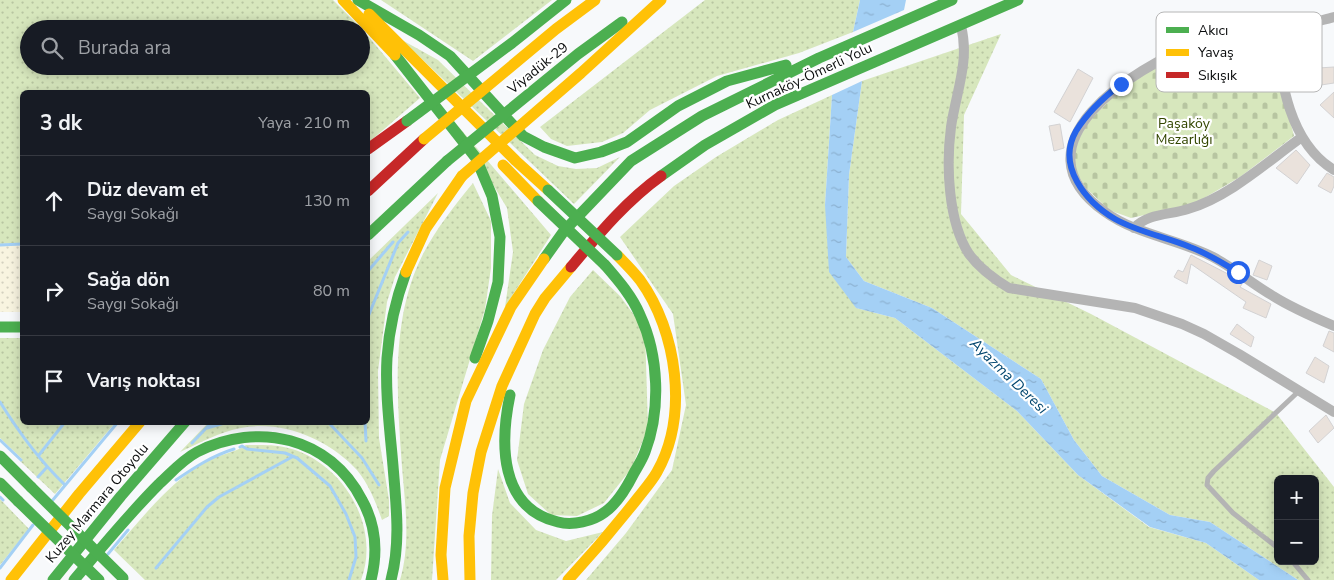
<!DOCTYPE html>
<html lang="tr">
<meta charset="utf-8">
<style>
body{margin:0;font-family:"Nunito Sans",sans-serif;background:#242831;color:#f1f3f6}
.controls{position:absolute;right:15px;bottom:15px;display:grid;overflow:hidden;border-radius:8px;box-shadow:0 2px 12px #0003}
.controls button{width:45px;height:45px;display:grid;place-items:center;padding:0;border:0;border-bottom:1px solid #363941;background:#171b24;color:#f1f3f6;font:25px sans-serif}
.stop{position:absolute;width:15px;height:15px;margin:-11px;border:4px solid #2563eb;border-radius:50%;background:#fff}
.stop.end{background:#2563eb;border-color:#fff;box-shadow:0 1px 5px #0008}
.list{margin:0;padding:0;list-style:none}
h2{display:flex;justify-content:space-between;align-items:center;height:65px;margin:0;padding:0 20px;font-size:21px}
h2 small{font-size:16px;font-weight:400;color:#9ea1a6}
.list li{display:grid;grid-template-columns:32px 1fr auto;gap:15px;align-items:center;box-sizing:border-box;height:90px;padding:0 20px;border-top:1px solid #363941}
.list b{display:block;font-size:19px;white-space:nowrap}
.list p{margin:0;font-size:16px;white-space:nowrap;color:#9ea1a6}
.list em{font-size:16px;font-style:normal;color:#9ea1a6}
.icon{flex:none;width:28px;height:28px;fill:none;stroke:currentColor;stroke-width:2;stroke-linecap:round;stroke-linejoin:round}
.map{position:relative;flex:none;width:1334px;height:580px;overflow:hidden}
.search{position:absolute;background:#171b24;box-shadow:0 2px 12px #0003;left:20px;top:20px;width:350px;height:55px;display:flex;align-items:center;gap:12px;box-sizing:border-box;padding:0 18px;border-radius:28px;color:#9ea1a6;font-size:19px}
.panel{position:absolute;background:#171b24;box-shadow:0 2px 12px #0003;left:20px;top:90px;width:350px;height:335px;border-radius:8px}
.map>svg:first-child{display:block}
.grass{fill:url(#grass-dots);fill-rule:evenodd}
.sand{fill:url(#sand-dots)}
.cemetery{fill:url(#cemetery-stones)}
.water{fill:url(#water-ripples)}
.lines{fill:none;stroke-linecap:round;stroke-linejoin:round}
.stream{stroke:#a4d0f5;stroke-width:3}
.building{fill:#eae2dc;stroke:#d3d2d3}
.lane{stroke:#b4b4b4;stroke-width:5}
.street{stroke:#b4b4b4;stroke-width:10}
.fast{stroke:#4caf50;stroke-width:11}
.slow{stroke:#ffc107;stroke-width:11}
.jam{stroke:#c62828;stroke-width:11}
.fast-bridge{stroke:#4caf50;stroke-width:11}
.slow-bridge{stroke:#ffc107;stroke-width:11}
.route{stroke:#2563eb;stroke-width:6}
.labels{text-anchor:middle;dominant-baseline:central;stroke-width:4.5;stroke-linejoin:round;paint-order:stroke}
.street-label{font-size:14px;fill:#0a0c0d;stroke:#fff}
.park-label{font-size:14px;fill:#334600;stroke:#fff}
.water-label{font-size:15px;font-style:italic;fill:#01456e;stroke:#fff}
.key{fill:#fff;stroke:#b6b6b6;stroke-width:1}
.key-label{font-size:14px;fill:#0a0c0d}
</style>
<div class="map">
<svg width="1334" height="580" viewBox="0 0 1334 580">
<defs>
<pattern id="grass-dots" width="8" height="8" patternUnits="userSpaceOnUse" patternTransform="scale(1.25)"><rect width="8" height="8" fill="#d7e7bd"/><path d="M2 2h.1M6 6h.1" fill="none" stroke="#b7c5a1" stroke-width="1.8" stroke-linecap="round"/></pattern>
<pattern id="sand-dots" width="8" height="8" patternUnits="userSpaceOnUse" patternTransform="scale(1.25)"><rect width="8" height="8" fill="#f8f4e0"/><path d="M2 2h.1M6 6h.1" fill="none" stroke="#d3d0bf" stroke-width="1.8" stroke-linecap="round"/></pattern>
<pattern id="cemetery-stones" width="16" height="16" patternUnits="userSpaceOnUse" patternTransform="scale(1.25)"><rect width="16" height="16" fill="#d7e7bd"/><path d="M2 7V4a2 2 0 0 1 4 0v3zM10 15v-3a2 2 0 0 1 4 0v3z" fill="#b7c5a1"/></pattern>
<pattern id="water-ripples" width="26" height="14" patternUnits="userSpaceOnUse" patternTransform="scale(1.25)"><rect width="26" height="14" fill="#a4d0f5"/><path d="M2 4q2-2 4 0t4 0M15 11q2-2 4 0t4 0" fill="none" stroke="#8cb1d1"/></pattern>
</defs>
<rect width="100%" height="100%" fill="#f7f9fb"/>
<path class="grass" d="M0 0H333L362 29 420 98 368 143V92H22V243L0 244ZM29 29H361V66H29Z
M381 0H552L473 61Z
M705 0H860L853 32 799 53 717 76 650 110 623 133 602 142 567 146 551 139 540 127Z
M1001 34 964 115 961 214 1011 275 1091 314 1276 413 1334 487V580H1298L1210 522 1170 515 1102 476 1074 440 1041 379 932 308 864 281 846 257 849 175 862 81ZM1278 479H1315V561H1278Z
M402 40 438 60 535 155 558 166 576 169 597 168 620 157 574 204Z
M832 95 825 205 856 308 895 318 1017 411 1078 475 1149 527 1206 543 1259 580H586L626 533 672 470 686 405 673 314 620 237 674 186 716 157 778 120Z
M458 126 551 235 505 307 513 252 507 208Z
M473 183 491 221V268L485 309 440 460 432 580H400C411 543 405 504 402 467 397 397 390 319 423 254 436 229 455 205 473 183Z
M438 193 395 277 387 302 378 371 379 438 389 500V516L382 520C376 503 367 479 353 466 325 438 281 420 241 428 219 432 200 443 180 452L208 423 368 422V261Z
M593 270 620 296 645 330 648 428 631 469 604 503 577 516 551 515 528 494 517 460 524 404 543 350 570 297Z
M0 338H22V422L115 423 55 494 20 461 22 459 0 438Z
M246 445C261 445 277 444 292 449 344 465 381 527 361 580H145L114 550C141 519 167 485 203 463 215 455 236 453 246 445Z
M498 469 510 503 536 530 566 541 603 532 556 580H491L492 516Z
M0 499 29 529 0 565Z"/>
<path class="sand" d="M22 244V312H0V245Z"/>
<path class="cemetery" d="M1212 50 1215 58 1273 54 1294 136 1240 177 1194 204 1131 218 1109 210 1086 188 1075 170V150L1084 126 1115 95 1155 67Z"/>
<path class="water" d="M860 0H906L904 10 853 32Z
M862 81 849 175 846 257 864 281 932 308 1041 379 1074 440 1102 476 1170 515 1210 522 1298 580H1259L1206 543 1150 527 1078 475 1017 411 895 318 856 308 829 272 825 205 832 95Z"/>
<g class="lines">
<path class="stream" d="M0 245 22 244
M368 271 393 242
M368 317 398 243 408 232
M0 402C18 431 39 460 64 484
M328 422 362 458 379 485
M365 422 366 441
M207 428 228 422
M0 440 21 460
M192 443 212 422
M240 447 242 446 247 449 285 453 297 458 330 486 346 514 355 537 356 557 349 580
M39 455 65 422
M38 477 47 467
M176 480C195 467 212 456 234 449
M0 497 3 500
M52 501 118 422
M108 554 128 530
M0 568 33 525
M156 568 207 507 219 497 292 457"/>
</g>
<path class="building" d="M1334 67V83L1321 85 1318 68Z
M1078 69 1093 78 1070 122 1054 112Z
M1334 92V118L1320 105Z
M1060 124 1064 148 1054 151 1049 126Z
M1296 150 1310 165 1297 184 1276 168Z
M1327 173 1334 177V186L1331 193 1318 186Z
M1191 255 1228 274 1242 284 1240 287 1271 304 1266 318 1243 308 1246 302 1191 264 1187 284 1174 277 1178 270 1183 272Z
M1259 260 1272 266 1267 280 1253 275Z
M1237 324 1254 337 1251 347 1230 334Z
M1329 331 1334 333V352L1323 346Z
M1315 357 1329 366 1324 383 1306 373Z
M1326 415 1334 428 1318 443 1309 431Z"/>
<g class="lines">
<path class="lane" d="M1278 548 1233 513 1207 485 1208 478 1214 471 1299 391
M1292 561 1308 580"/>
<path class="street" d="M1334 17C1315 22 1295 28 1275 31 1248 35 1224 35 1197 44 1134 67 1010 145 1105 212 1137 235 1178 239 1213 257 1234 268 1252 284 1273 296 1292 308 1313 317 1334 326
M961 26C970 61 956 92 951 127 946 165 948 222 969 254 980 269 994 279 1009 288L1135 308 1182 324 1204 334 1239 354 1334 412
M1275 31C1281 79 1288 142 1334 170
M1134 228C1148 213 1170 215 1188 209 1229 197 1267 162 1302 137"/>
<path class="fast" d="M358 0 419 35 450 56 523 136 544 147 575 158 601 152 627 142 678 106 727 81 786 65
M395 55 476 158 492 196 500 237 498 282 488 321 475 358
M661 176 705 145 775 105 1018 0
M368 235 447 161
M544 259 564 231 631 161 702 116 819 58 952 0
M0 327H22
M510 395C500 443 499 508 558 522 573 526 593 521 605 512 618 503 627 487 634 473 638 466 642 460 645 452 661 410 659 356 640 315 632 296 618 280 605 265
M0 456 31 487
M0 483 18 501
M53 580 121 496 185 422
M74 580C102 547 129 514 159 484 171 473 182 460 197 452 258 421 330 437 362 500 376 525 378 552 371 580
M391 580C401 542 396 504 393 466 390 430 385 394 387 358 389 330 396 299 406 272"/>
<path class="slow" d="M343 0 395 55
M369 14 516 161 548 190
M503 165 538 201
M406 272 426 228 462 176
M11 580 79 494 140 422
M443 580 441 555 445 488 466 401 511 307 544 259
M470 580 469 536 473 493 481 452 502 386 535 314 545 298 571 267
M568 580C592 554 615 527 637 499 644 490 652 481 657 472 689 415 677 331 640 280 633 271 625 263 617 255"/>
<path class="jam" d="M368 149 407 121
M368 191 424 139
M571 267C598 235 626 201 661 176"/>
<path class="fast-bridge" d="M407 121 512 43 566 0
M447 161 578 54 622 22
M548 190 617 255
M538 201 605 265
M31 487 123 578
M18 501 99 580"/>
<path class="slow-bridge" d="M424 139 556 29 595 0
M462 176 581 73 661 0"/>
</g>
<g class="lines">
<path class="route" d="M1121 84C1104 97 1087 113 1076 131 1056 166 1086 202 1115 219 1138 232 1166 237 1190 247 1207 253 1222 263 1238 272"/>
</g>
<g class="labels">
<g class="street-label">
<text transform="translate(538 68) rotate(-39)">Viyadük-29</text>
<text transform="translate(809 76) rotate(-25)">Kurnaköy-Ömerli Yolu</text>
<text transform="translate(97 503) rotate(-50)">Kuzey Marmara Otoyolu</text>
</g>
<g class="park-label">
<text x="1184" y="123">Paşaköy<tspan x="1184" dy="16">Mezarlığı</tspan></text>
</g>
<g class="water-label">
<text transform="translate(1009 376) rotate(44)">Ayazma Deresi</text>
</g>
</g>
<rect x="1156" y="12" width="166" height="80" rx="8" class="key"/>
<rect x="1166" y="27" width="23" height="6" fill="#4caf50"/>
<rect x="1166" y="49" width="23" height="7" fill="#ffc107"/>
<rect x="1166" y="72" width="23" height="6" fill="#c62828"/>
<g class="key-label">
<text x="1198" y="35">Akıcı</text>
<text x="1198" y="57">Yavaş</text>
<text x="1198" y="80">Sıkışık</text>
</g>
</svg>
<div class="controls">
<button>+</button>
<button>−</button>
</div>
<div class="stop" style="left:1238px;top:272px"></div>
<div class="stop end" style="left:1121px;top:84px"></div>
<div class="search"><svg class="icon" aria-label="search" viewBox="0 0 24 24"><circle cx="10" cy="10" r="6"/><path d="M15 15l6 6"/></svg>Burada ara</div>
<section class="panel">
<h2>3 dk<small>Yaya · 210 m</small></h2>
<ul class="list">
<li><svg class="icon" aria-label="ahead" viewBox="0 0 24 24"><path d="M12 20V5M6 11l6-6 6 6"/></svg><div><b>Düz devam et</b><p>Saygı Sokağı</p></div><em>130 m</em></li>
<li><svg class="icon" aria-label="right" viewBox="0 0 24 24"><path d="M7 20v-9h11M14 6l5 5-5 5"/></svg><div><b>Sağa dön</b><p>Saygı Sokağı</p></div><em>80 m</em></li>
<li><svg class="icon" aria-label="arrive" viewBox="0 0 24 24"><path d="M6 21V4h12l-3 4 3 4H6"/></svg><div><b>Varış noktası</b></div></li>
</ul>
</section>
</div>
